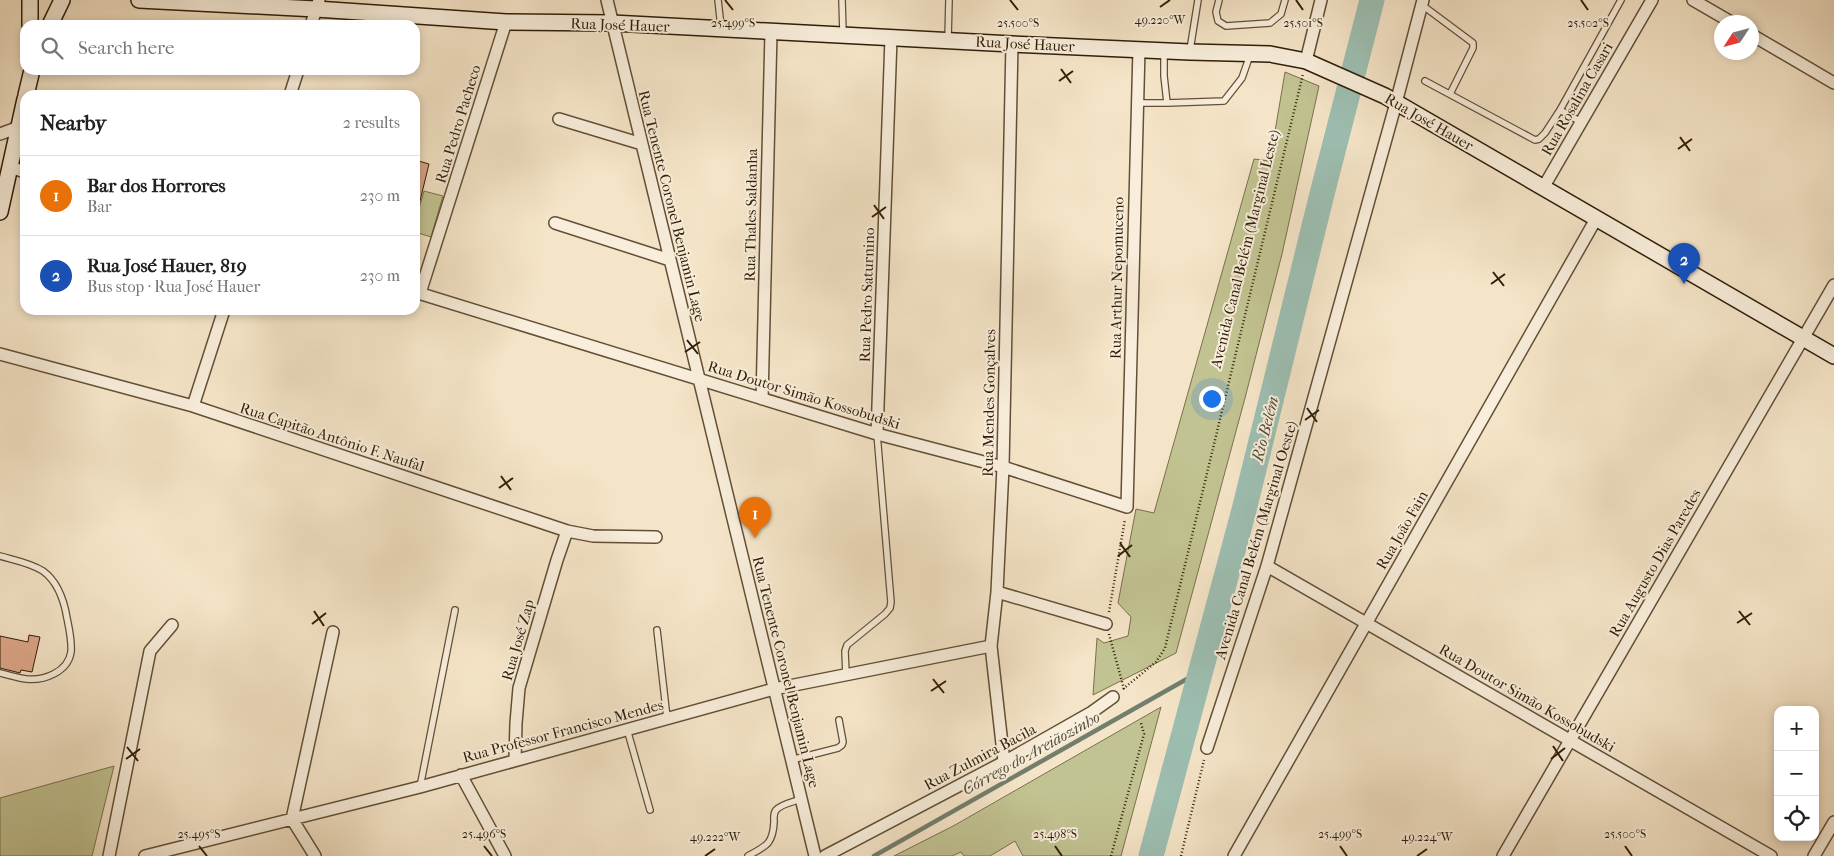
<!DOCTYPE html>
<meta charset="utf-8">
<style>
body{margin:0;font-family:"IM FELL French Canon",serif;background:#f6f6f6;color:#202124}
.controls{position:absolute;right:15px;bottom:15px;display:grid;overflow:hidden;border-radius:10px;box-shadow:0 2px 8px #0003}
.controls button{width:45px;height:45px;display:grid;place-items:center;padding:0;border:0;border-bottom:1px solid #e0e0e0;background:#fff;color:#202124;font:25px sans-serif}
.compass{position:absolute;left:1714px;top:15px;width:45px;height:45px;border-radius:50%;background:#fff;box-shadow:0 2px 8px #0003;rotate:234deg}
.you{position:absolute;left:1211px;top:398px;width:18px;height:18px;margin:-12px;border:4px solid #fff;border-radius:50%;background:#1a73e8;box-shadow:0 0 0 8px #1a73e833}
.badge{display:grid;place-items:center;width:32px;height:32px;border-radius:50%;background:#0b8043;color:#fff;font-size:16px;font-weight:700}
.pin{position:absolute;translate:-50% -41px;filter:drop-shadow(0 1px 2px #0008)}
.pin::after{content:'';position:absolute;top:26px;width:18px;height:15px;background:inherit;clip-path:polygon(0 0,100% 0,50% 100%)}
.list{margin:0;padding:0;list-style:none}
h2{display:flex;justify-content:space-between;align-items:center;height:65px;margin:0;padding:0 20px;font-size:21px}
h2 small{font-size:16px;font-weight:400;color:#757577}
.list li{display:grid;grid-template-columns:32px 1fr auto;gap:15px;align-items:center;box-sizing:border-box;height:80px;padding:0 20px;border-top:1px solid #e0e0e0}
.list b{display:block;font-size:19px;white-space:nowrap}
.list p{margin:0;font-size:16px;white-space:nowrap;color:#757577}
.list em{font-size:16px;font-style:normal;color:#757577}
.icon{flex:none;width:28px;height:28px;fill:none;stroke:currentColor;stroke-width:2;stroke-linecap:round;stroke-linejoin:round}
.map{position:relative;flex:none;width:1834px;height:856px;overflow:hidden}
.search{position:absolute;background:#fff;box-shadow:0 2px 8px #0003;left:20px;top:20px;width:400px;height:55px;display:flex;align-items:center;gap:12px;box-sizing:border-box;padding:0 18px;border-radius:15px;color:#757577;font-size:19px}
.panel{position:absolute;background:#fff;box-shadow:0 2px 8px #0003;left:20px;top:90px;width:400px;height:225px;border-radius:15px}
.map>svg:first-child{display:block}
.green{fill:#c2c392;stroke:#7a704c}
.lines{fill:none;stroke-linecap:round;stroke-linejoin:round}
.stream{stroke:#727e6e;stroke-width:4.5}
.river{stroke:#9dbfb2;stroke-width:25}
.building{fill:#dea88a;stroke:#311d07}
.lane-casing{stroke:#624f37;stroke-width:8}
.street-casing{stroke:#624f37;stroke-width:14}
.secondary-casing{stroke:#311d07;stroke-width:18}
.path{stroke:#311d07;stroke-width:2.5;stroke-dasharray:1 2.5;stroke-linecap:butt}
.lane{stroke:#f8eedb;stroke-width:5.5}
.street{stroke:#f8eedb;stroke-width:11}
.secondary{stroke:#f8eedb;stroke-width:15}
.ticks{fill:none;stroke:#311d07;stroke-width:2}
.labels{text-anchor:middle;dominant-baseline:central;stroke-width:4;stroke-linejoin:round;paint-order:stroke}
.street-label{font-size:15px;fill:#311d07;stroke:#f8eedb}
.water-label{font-size:16px;font-style:italic;fill:#514e3a;stroke:#f8eedb}
.ticks-label{font-size:12px;text-anchor:middle;fill:#311d07;stroke:#f8eedb;stroke-width:4;stroke-linejoin:round;paint-order:stroke}
</style>
<div class="map">
<svg width="1834" height="856" viewBox="0 0 1834 856">
<rect width="100%" height="100%" fill="#f5e5c8"/>
<filter id="stains"><feTurbulence type="fractalNoise" baseFrequency=".004" numOctaves="4"/><feColorMatrix values="0 0 0 0 .2 0 0 0 0 .09 0 0 0 0 .02 0 0 0 .5 -.17"/></filter>
<radialGradient id="worn" r=".72"><stop offset=".6" stop-color="#630" stop-opacity="0"/><stop offset="1" stop-color="#630" stop-opacity=".3"/></radialGradient>
<path class="green" d="M1285 72 1319 86 1282 254 1245 398 1176 653 1093 695 1097 638 1104 643 1128 636 1131 617 1118 603 1136 509 1154 513 1254 159 1270 161Z
M424 191 443 196 431 237 415 232V223Z
M1161 707 1121 856H1023L1015 841 990 856H964L961 852 952 856H894L955 825Z
M114 766 92 856H0V798Z"/>
<g class="lines">
<path class="stream" d="M874 856 1201 671"/>
<path class="river" d="M1151 856 1244 510 1322 194 1372 0"/>
</g>
<path class="building" d="M415 160 429 164 419 205 415 204Z
M29 635 40 637 32 672 21 670 20 673 0 668V636L28 642Z"/>
<g class="lines">
<g class="lane-casing">
<path id="lane" d="M718 0 721 27
M842 0 843 33
M1219 0 1216 12 1218 21 1226 26 1270 23 1281 14 1285 0
M1422 5 1473 43V48L1450 94
M948 39 949 0
M1190 50 1198 0
M1164 52V76L1167 103 1224 101 1242 78 1250 55
M1425 81 1535 140 1539 139 1545 133 1560 110 1621 0
M1137 103H1167
M1560 110 1581 122
M0 556C14 560 31 563 43 571 58 582 64 600 67 618 69 628 72 641 71 652 68 672 44 681 26 679 17 678 9 675 0 673
M657 630 667 718
M846 675 845 651 847 645 885 614 890 608 891 602 877 434
M627 729 650 810
M791 760 838 748 842 745 843 742 839 720
M420 787 455 610
M748 856C766 846 773 844 774 822 774 817 773 814 776 810 781 804 793 802 801 799"/>
</g>
<g class="street-casing">
<path id="street" d="M607 0 815 856
M1693 0 1731 22
M311 25 319 0
M1752 35 1834 83
M1306 61 1321 0
M290 95 298 70
M559 119 642 144
M0 134 19 127
M10 167 25 172
M1543 188 1652 0
M555 223 670 260
M415 292 877 434 1003 467 1127 507 1139 49
M420 293 506 22
M0 354 193 406 567 531 593 536 656 537
M762 399 771 32
M193 406 224 310
M877 434 891 38
M1267 566 1771 856
M997 592 1106 624
M1207 748 1267 566 1396 103 1423 0
M515 760 516 723 519 688 557 560 567 531
M1004 762 991 646 997 592 1003 467 1012 44
M461 775 505 856
M109 856 150 651 172 625
M145 856 420 787 774 689 991 646
M315 856 292 819 333 632
M825 856 1004 762 1092 712 1113 697
M1234 856 1596 219
M1503 856 1834 285
M1814 856 1834 822"/>
</g>
<g class="secondary-casing">
<path id="secondary" d="M30 0V25
M139 0 316 9 506 22 612 23 1012 44 1190 52 1270 54 1306 61 1385 96 1834 356
M50 25 62 0
M26 95 32 70
M0 212 25 99"/>
</g>
<path class="path" d="M1109 612 1125 519
M1109 634 1124 689
M1123 689 1156 662 1165 648 1303 74
M1111 856 1144 734 1141 723
M1181 856 1204 760"/>
<use href="#lane" class="lane"/>
<use href="#street" class="street"/>
<use href="#secondary" class="secondary"/>
</g>
<path class="ticks" d="M725 0 733 10M1010 0 1018 10M1296 0 1303 10M1581 0 1588 10M1160 7 1170 0M1061 69 1071 83M1059 81 1073 71M1680 137 1690 151M1678 149 1692 139M874 205 884 219M872 217 886 207M1493 272 1504 286M1491 284 1505 274M687 340 698 354M685 352 700 342M1307 408 1317 422M1305 420 1319 410M501 476 511 490M499 488 513 478M1120 543 1130 557M1118 556 1132 545M314 611 324 626M1739 611 1750 625M1737 623 1752 613M312 624 326 613M933 679 944 693M931 691 946 681M1553 746 1563 761M127 747 138 761M126 759 140 749M1551 759 1565 748M199 846 207 856M484 846 492 856M1055 846 1062 856M1340 846 1347 856M1625 846 1632 856M705 856 715 849M1417 856 1427 849"/>
<g class="labels">
<g class="street-label">
<text transform="translate(620 25) rotate(2)">Rua José Hauer</text>
<text transform="translate(1025 44) rotate(3)">Rua José Hauer</text>
<text transform="translate(1577 99) rotate(-60)">Rua Rosalina Casari</text>
<text transform="translate(1429 122) rotate(30)">Rua José Hauer</text>
<text transform="translate(458 124) rotate(-73)">Rua Pedro Pacheco</text>
<text transform="translate(672 206) rotate(76)">Rua Tenente Coronel Benjamin Lage</text>
<text transform="translate(751 215) rotate(-89)">Rua Thales Saldanha</text>
<text transform="translate(1245 249) rotate(-76)">Avenida Canal Belém (Marginal Leste)</text>
<text transform="translate(1117 278) rotate(-89)">Rua Arthur Nepomuceno</text>
<text transform="translate(867 295) rotate(-88)">Rua Pedro Saturnino</text>
<text transform="translate(804 395) rotate(17)">Rua Doutor Simão Kossobudski</text>
<text transform="translate(989 403) rotate(-89)">Rua Mendes Gonçalves</text>
<text transform="translate(332 437) rotate(18)">Rua Capitão Antônio F. Naufal</text>
<text transform="translate(1402 530) rotate(-60)">Rua João Fain</text>
<text transform="translate(1256 540) rotate(-73)">Avenida Canal Belém (Marginal Oeste)</text>
<text transform="translate(1655 563) rotate(-60)">Rua Augusto Dias Paredes</text>
<text transform="translate(518 640) rotate(-74)">Rua José Zap</text>
<text transform="translate(786 672) rotate(76)">Rua Tenente Coronel Benjamin Lage</text>
<text transform="translate(1527 698) rotate(30)">Rua Doutor Simão Kossobudski</text>
<text transform="translate(563 731) rotate(-15)">Rua Professor Francisco Mendes</text>
<text transform="translate(980 757) rotate(-28)">Rua Zulmira Bacila</text>
</g>
<g class="water-label">
<text transform="translate(1265 429) rotate(-76)">Rio Belém</text>
<text transform="translate(1031 753) rotate(-29)">Córrego do Areiãozinho</text>
</g>
</g>
<g class="ticks-label">
<text x="1160" y="24">49.220°W</text>
<text x="733" y="27">25.499°S</text>
<text x="1018" y="27">25.500°S</text>
<text x="1303" y="27">25.501°S</text>
<text x="1588" y="27">25.502°S</text>
<text x="199" y="838">25.495°S</text>
<text x="484" y="838">25.496°S</text>
<text x="1055" y="838">25.498°S</text>
<text x="1340" y="838">25.499°S</text>
<text x="1625" y="838">25.500°S</text>
<text x="715" y="841">49.222°W</text>
<text x="1427" y="841">49.224°W</text>
</g>
<rect width="100%" height="100%" filter="url(#stains)"/>
<rect width="100%" height="100%" fill="url(#worn)"/>
</svg>
<div class="controls">
<button>+</button>
<button>−</button>
<button><svg class="icon" aria-label="locate" viewBox="0 0 24 24"><circle cx="12" cy="12" r="6"/><path d="M12 2v4M12 18v4M2 12h4M18 12h4"/></svg></button>
</div>
<svg class="compass" viewBox="-18 -18 36 36"><path d="M0-13l5 13h-10z" fill="#e53935"/><path d="M0 13l5-13h-10z" fill="#757577"/></svg>
<div class="you"></div>
<div class="pin badge" style="left:755px;top:538px;background:#e8710a">1</div>
<div class="pin badge" style="left:1684px;top:284px;background:#1a4fb4">2</div>
<div class="search"><svg class="icon" aria-label="search" viewBox="0 0 24 24"><circle cx="10" cy="10" r="6"/><path d="M15 15l6 6"/></svg>Search here</div>
<section class="panel">
<h2>Nearby<small>2 results</small></h2>
<ul class="list">
<li><span class="badge" style="background:#e8710a">1</span><div><b>Bar dos Horrores</b><p>Bar</p></div><em>230 m</em></li>
<li><span class="badge" style="background:#1a4fb4">2</span><div><b>Rua José Hauer, 819</b><p>Bus stop · Rua José Hauer</p></div><em>230 m</em></li>
</ul>
</section>
</div>
